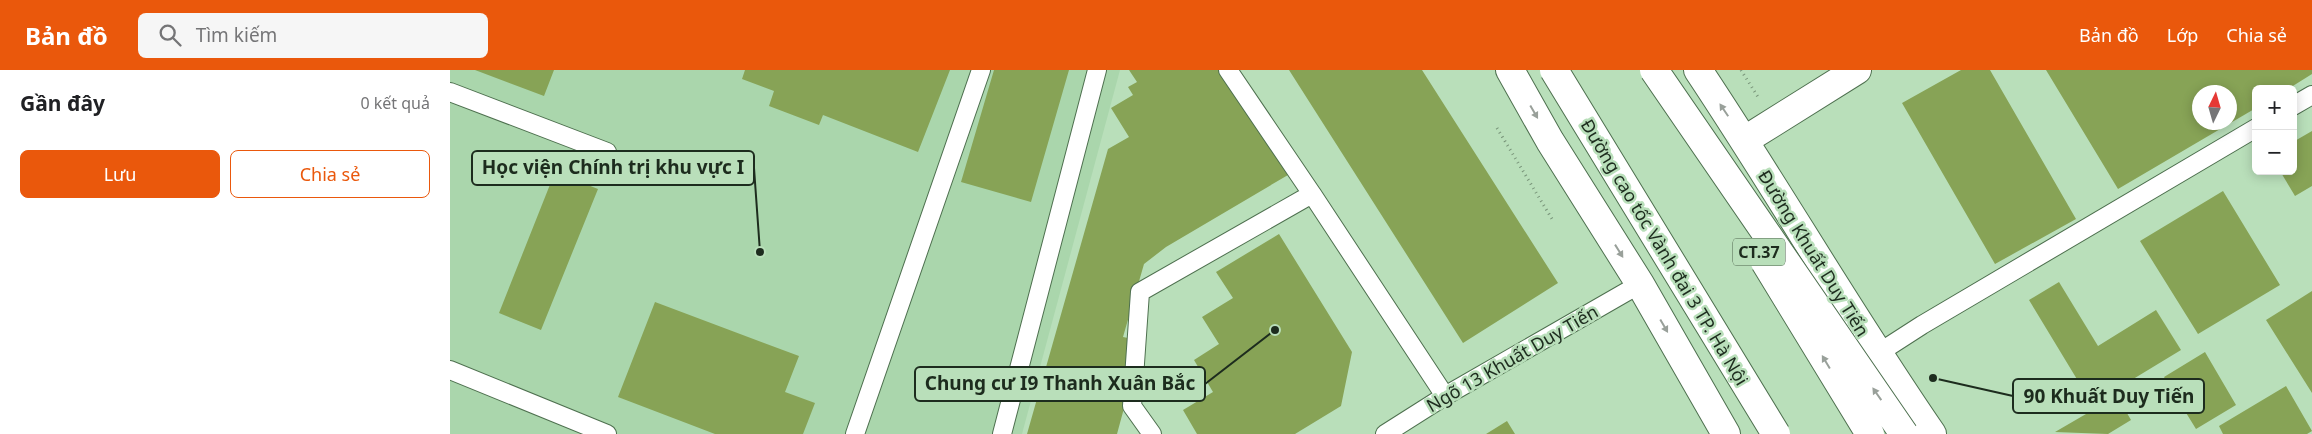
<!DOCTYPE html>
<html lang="vi">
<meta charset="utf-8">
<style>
body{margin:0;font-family:"Noto Sans",sans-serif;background:#f6f6f6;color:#202124}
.controls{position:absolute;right:15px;top:15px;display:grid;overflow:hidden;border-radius:8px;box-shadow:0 2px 12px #0003}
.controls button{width:45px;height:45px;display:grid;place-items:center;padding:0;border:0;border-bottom:1px solid #e0e0e0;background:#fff;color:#202124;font:25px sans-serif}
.compass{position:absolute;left:1742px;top:15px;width:45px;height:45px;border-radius:50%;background:#fff;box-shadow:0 2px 12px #0003;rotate:5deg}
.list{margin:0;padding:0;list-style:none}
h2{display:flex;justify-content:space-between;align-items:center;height:65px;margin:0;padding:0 20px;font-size:21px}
h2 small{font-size:16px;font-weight:400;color:#757577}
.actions{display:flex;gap:10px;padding:15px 20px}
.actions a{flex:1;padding:11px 0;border:1px solid #ea580c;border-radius:8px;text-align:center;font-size:18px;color:#ea580c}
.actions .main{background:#ea580c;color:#fff}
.icon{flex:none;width:28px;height:28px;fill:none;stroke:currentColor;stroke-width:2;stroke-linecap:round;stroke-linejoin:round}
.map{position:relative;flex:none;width:1862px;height:364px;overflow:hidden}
header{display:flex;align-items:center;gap:30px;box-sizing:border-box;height:70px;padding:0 25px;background:#ea580c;color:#fff}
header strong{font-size:24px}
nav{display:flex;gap:28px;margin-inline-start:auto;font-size:18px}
.search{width:350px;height:45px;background:#f6f6f6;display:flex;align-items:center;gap:12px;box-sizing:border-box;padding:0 18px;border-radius:8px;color:#757577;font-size:19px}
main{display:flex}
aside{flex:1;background:#fff}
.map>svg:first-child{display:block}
.built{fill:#aad6ac}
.building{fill:#87a356;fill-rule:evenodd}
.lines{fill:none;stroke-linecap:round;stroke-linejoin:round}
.service-casing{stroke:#4e704f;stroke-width:20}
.minor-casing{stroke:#4e704f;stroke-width:30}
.primary-casing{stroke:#4e704f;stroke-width:30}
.path{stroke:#789479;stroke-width:3;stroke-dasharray:1 4;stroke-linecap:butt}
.service{stroke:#fff;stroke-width:18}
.minor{stroke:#fff;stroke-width:28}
.primary{stroke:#fff;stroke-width:28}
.motorway-bridge-casing{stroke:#4e704f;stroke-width:30;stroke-linecap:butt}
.motorway-bridge{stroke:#fff;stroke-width:28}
.oneway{fill:#99a09a}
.labels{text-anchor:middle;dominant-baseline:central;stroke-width:5;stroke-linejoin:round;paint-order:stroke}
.shield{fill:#b9dfba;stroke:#4c624d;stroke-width:1}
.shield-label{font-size:16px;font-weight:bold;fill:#1d2c1e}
.street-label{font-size:18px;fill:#1d2c1e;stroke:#b9dfba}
.leader{fill:none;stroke:#1d2c1e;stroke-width:2}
.callout-dot{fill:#1d2c1e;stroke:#b9dfba;stroke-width:2}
.callout{fill:#b9dfba;stroke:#1d2c1e;stroke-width:2}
.callout-label{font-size:19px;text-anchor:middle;font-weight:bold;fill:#1d2c1e}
</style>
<header>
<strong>Bản đồ</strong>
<div class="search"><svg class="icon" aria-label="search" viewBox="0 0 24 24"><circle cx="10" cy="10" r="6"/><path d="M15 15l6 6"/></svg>Tìm kiếm</div>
<nav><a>Bản đồ</a><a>Lớp</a><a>Chia sẻ</a></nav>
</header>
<main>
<aside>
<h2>Gần đây<small>0 kết quả</small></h2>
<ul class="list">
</ul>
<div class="actions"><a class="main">Lưu</a><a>Chia sẻ</a></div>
</aside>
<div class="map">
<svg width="1862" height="364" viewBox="0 0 1862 364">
<rect width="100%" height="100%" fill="#b9dfba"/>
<path class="built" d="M0 0H670L572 364H0Z"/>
<path class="building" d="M25 0H104L94 26Z
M295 0H500L468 82 373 45 369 55 319 36 324 21 292 9Z
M544 0H619L581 132 511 112Z
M679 0H774L838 105 716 177 694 194 673 267 683 269 670 314 680 316 667 364H577L658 79 679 67 661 38 683 25 678 17 687 12Z
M839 0H972L1108 213 1013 273Z
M1511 0H1540L1626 149 1545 194 1452 33Z
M1596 0H1862V4L1838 19H1806V38L1668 119ZM1750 22H1780V52H1750Z
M1862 61V116L1845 126 1830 101H1843V72Z
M105 102 148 119 91 260 49 243Z
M1773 121 1830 215 1748 264 1690 171Z
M829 164 902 282 891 336 845 364H747L733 340 763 322 744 290 769 274 752 247 783 228 766 202Z
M1609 212 1648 276 1706 240 1731 280 1642 334 1579 230Z
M1862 221V323L1816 250Z
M205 232 349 286 335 322 365 333 353 364H265L168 327Z
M1755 282 1786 335 1746 359 1714 307Z
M1836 316 1862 361 1857 364H1773L1769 356Z
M1667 326 1681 350 1658 364 1605 362Z
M1057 351 1065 364H1036Z"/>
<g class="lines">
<g class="service-casing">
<path id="service" d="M0 22 157 82
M1843 36 1862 25
M862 124 995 326
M1427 284 1472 255 1806 58
M0 300 157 364
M405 364 531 0
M552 364 647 0
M702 364 682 336 690 222 862 124 778 0
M935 364 995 326 1190 214"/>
</g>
<g class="minor-casing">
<path id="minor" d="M1295 70 1407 0"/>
</g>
<g class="primary-casing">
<path id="primary" d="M1060 0 1100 71 1190 214 1276 364
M1248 0C1328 120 1400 245 1482 364"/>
</g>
<path class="path" d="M1291 0 1308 27
M1047 58 1102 149"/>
<use href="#service" class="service"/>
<use href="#minor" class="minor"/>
<use href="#primary" class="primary"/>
<g class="motorway-bridge-casing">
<path id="motorway-bridge" d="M1104 0 1326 364
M1204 0 1454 364
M1315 192 1420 364"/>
</g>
<use href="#motorway-bridge" class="motorway-bridge"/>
</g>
<defs><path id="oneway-solid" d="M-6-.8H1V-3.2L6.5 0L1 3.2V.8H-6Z" transform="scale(1.25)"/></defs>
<g class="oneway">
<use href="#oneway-solid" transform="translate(1274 40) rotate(-124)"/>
<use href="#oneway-solid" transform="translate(1084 42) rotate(60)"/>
<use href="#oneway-solid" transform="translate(1169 181) rotate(58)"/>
<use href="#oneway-solid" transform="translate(1214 256) rotate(60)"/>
<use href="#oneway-solid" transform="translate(1376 292) rotate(-121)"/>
<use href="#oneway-solid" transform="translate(1427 324) rotate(-125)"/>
</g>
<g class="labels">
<rect class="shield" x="1283" y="168.5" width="52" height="27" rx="4"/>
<g class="shield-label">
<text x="1309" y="182">CT.37</text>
</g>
<g class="street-label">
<text transform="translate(1215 182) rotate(59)">Đường cao tốc Vành đai 3 TP. Hà Nội</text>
<text transform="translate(1364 183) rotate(58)">Đường Khuất Duy Tiến</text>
<text transform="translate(1062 288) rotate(-30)">Ngõ 13 Khuất Duy Tiến</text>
</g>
</g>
<path class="leader" d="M310 182L304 98M825 260L755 314M1483 308L1563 326"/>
<g class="callout-dot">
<circle cx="310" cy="182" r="5"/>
<circle cx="825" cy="260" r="5"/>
<circle cx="1483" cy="308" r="5"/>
</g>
<g class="callout">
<rect x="22" y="81" width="282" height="34" rx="5"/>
<rect x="465" y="297" width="290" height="34" rx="5"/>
<rect x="1563" y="309" width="191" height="34" rx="5"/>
</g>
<g class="callout-label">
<text x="163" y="104">Học viện Chính trị khu vực I</text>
<text x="610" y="320">Chung cư I9 Thanh Xuân Bắc</text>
<text x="1659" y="333">90 Khuất Duy Tiến</text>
</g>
</svg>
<div class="controls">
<button>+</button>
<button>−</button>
</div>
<svg class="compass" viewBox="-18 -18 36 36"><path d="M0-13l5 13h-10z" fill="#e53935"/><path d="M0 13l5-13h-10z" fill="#757577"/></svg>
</div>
</main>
